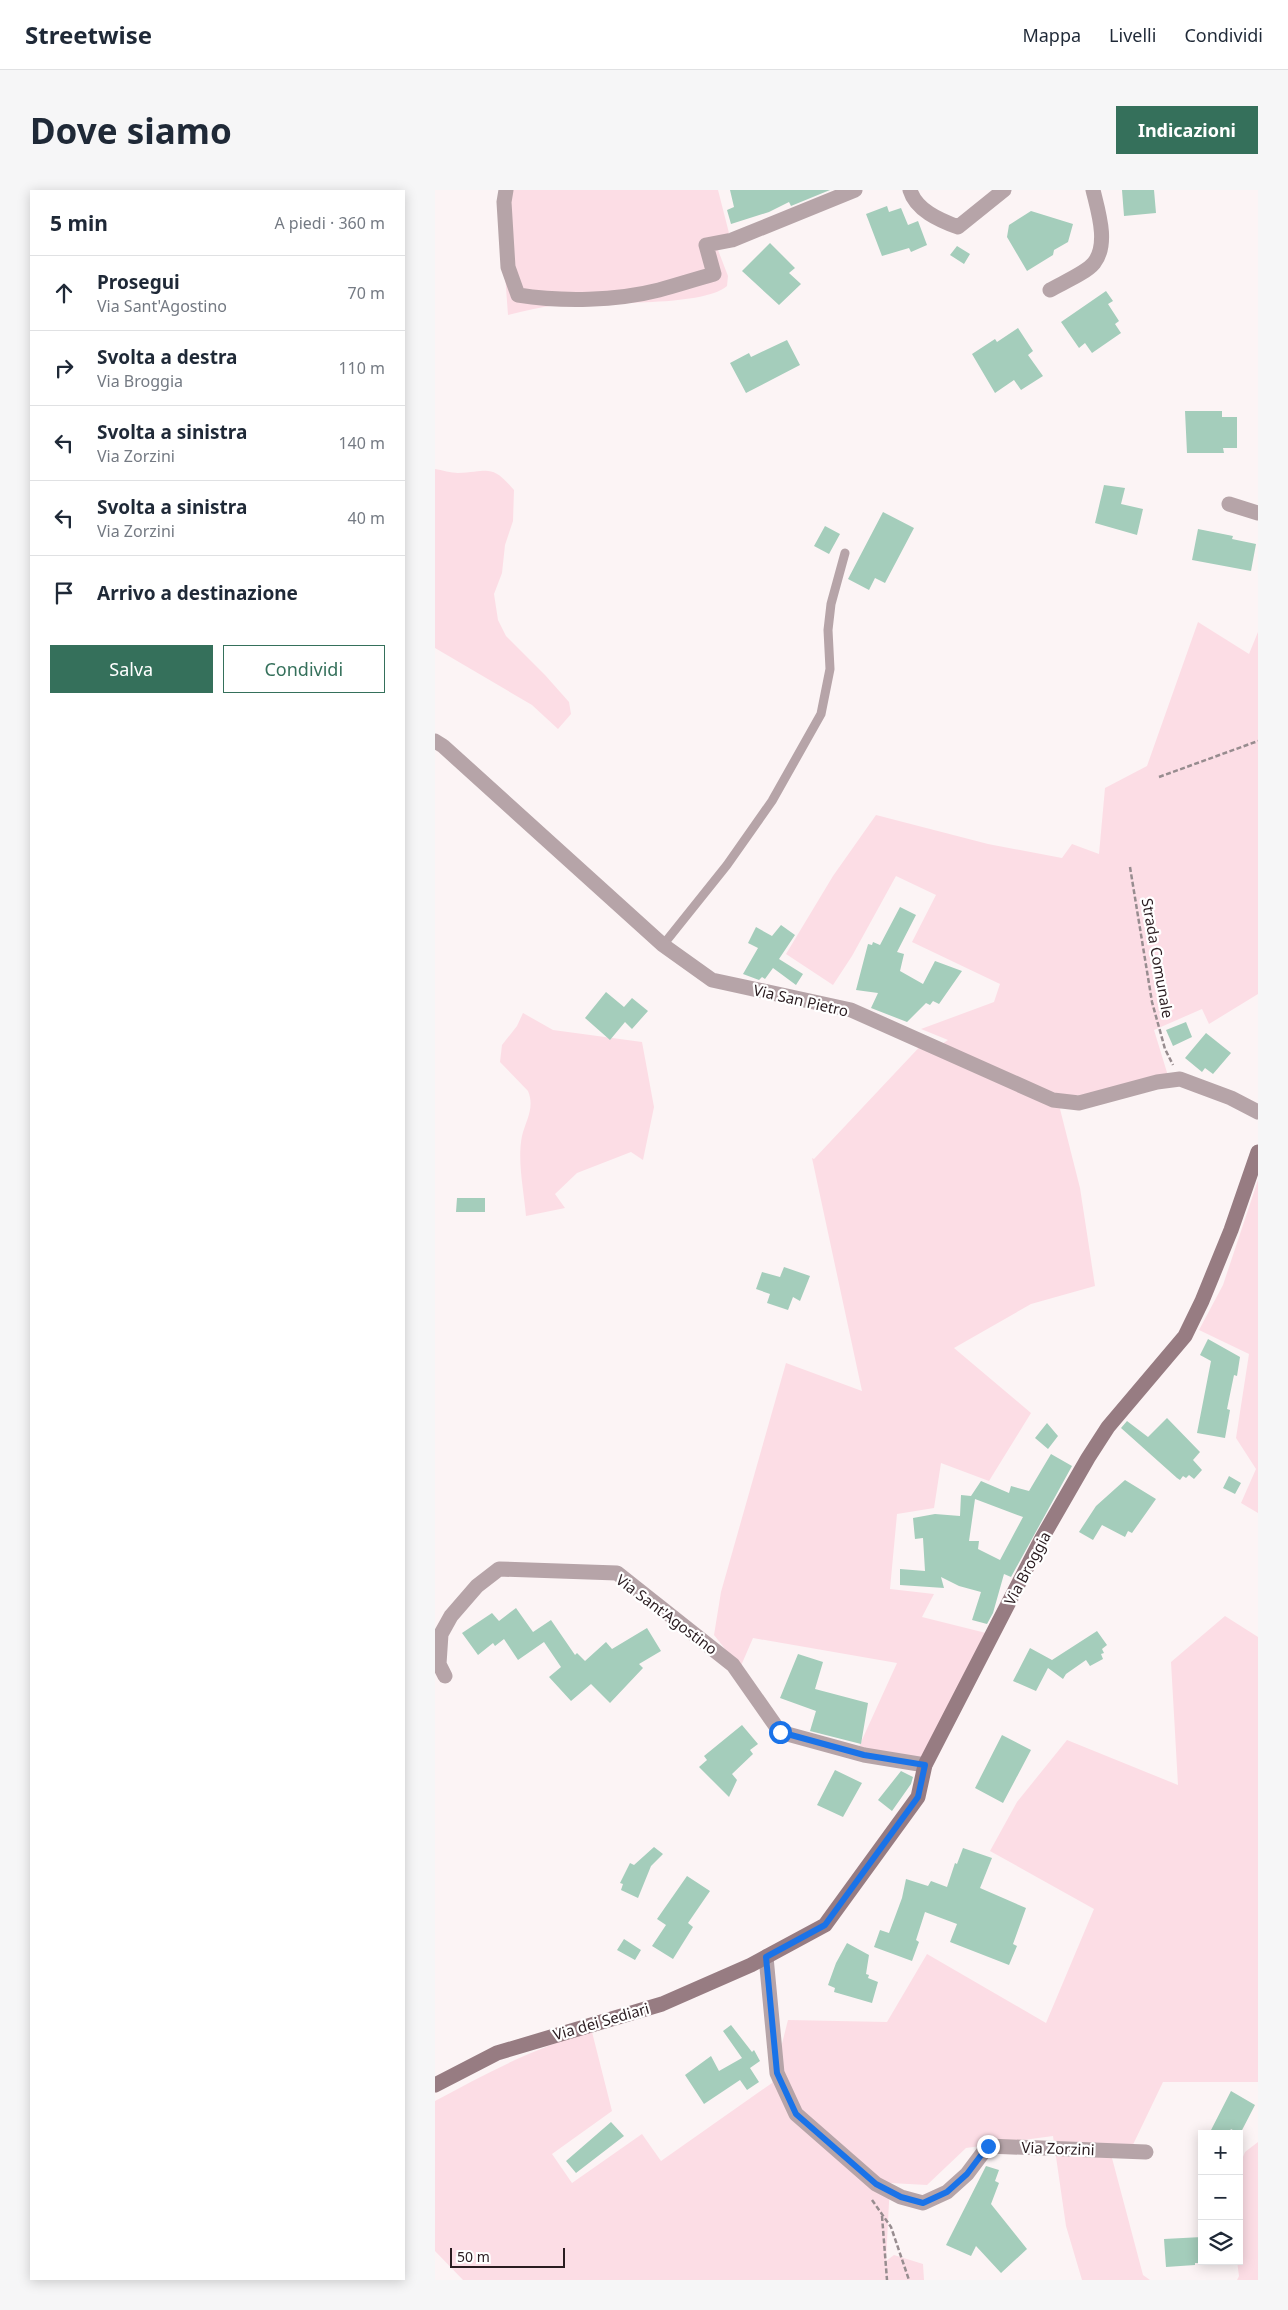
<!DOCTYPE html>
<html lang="it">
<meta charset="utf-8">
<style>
body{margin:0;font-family:"Noto Sans",sans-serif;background:#f6f6f7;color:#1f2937}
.controls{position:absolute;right:15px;bottom:15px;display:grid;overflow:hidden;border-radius:0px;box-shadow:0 2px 12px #0003}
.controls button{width:45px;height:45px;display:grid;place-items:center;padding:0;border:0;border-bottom:1px solid #e0e1e3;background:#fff;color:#1f2937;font:25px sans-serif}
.scale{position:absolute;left:15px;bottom:12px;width:115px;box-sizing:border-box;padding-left:5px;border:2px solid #2a1c20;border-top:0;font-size:14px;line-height:18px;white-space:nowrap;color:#2a1c20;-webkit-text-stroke:4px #fff;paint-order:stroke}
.stop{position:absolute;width:15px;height:15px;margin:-11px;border:4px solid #1a73e8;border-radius:50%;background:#fff}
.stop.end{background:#1a73e8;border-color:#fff;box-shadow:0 1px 5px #0008}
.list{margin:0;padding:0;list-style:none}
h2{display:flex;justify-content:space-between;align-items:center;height:65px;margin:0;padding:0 20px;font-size:21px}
h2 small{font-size:16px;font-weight:400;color:#747a83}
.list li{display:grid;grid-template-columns:32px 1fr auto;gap:15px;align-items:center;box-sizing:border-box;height:75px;padding:0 20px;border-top:1px solid #e0e1e3}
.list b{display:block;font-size:19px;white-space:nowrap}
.list p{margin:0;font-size:16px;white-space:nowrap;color:#747a83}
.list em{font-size:16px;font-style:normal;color:#747a83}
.actions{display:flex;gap:10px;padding:15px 20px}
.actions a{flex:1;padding:11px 0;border:1px solid #35705b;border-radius:0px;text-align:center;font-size:18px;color:#35705b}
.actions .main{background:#35705b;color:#fff}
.icon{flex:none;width:28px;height:28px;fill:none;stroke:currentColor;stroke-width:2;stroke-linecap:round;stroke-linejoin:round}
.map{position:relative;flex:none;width:823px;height:2090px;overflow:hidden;border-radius:0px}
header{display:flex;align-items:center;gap:30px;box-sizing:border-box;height:70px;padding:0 25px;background:#fff;border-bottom:1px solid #e0e1e3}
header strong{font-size:24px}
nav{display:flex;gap:28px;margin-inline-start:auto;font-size:18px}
.intro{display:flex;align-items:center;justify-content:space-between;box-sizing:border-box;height:120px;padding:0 30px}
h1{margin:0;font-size:35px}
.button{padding:12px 22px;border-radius:0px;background:#35705b;color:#fff;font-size:18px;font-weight:700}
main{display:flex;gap:30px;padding:0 30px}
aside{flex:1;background:#fff;border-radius:0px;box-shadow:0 2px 12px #0003}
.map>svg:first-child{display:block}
.green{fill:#fcdde5}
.building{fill:#a4cdbb;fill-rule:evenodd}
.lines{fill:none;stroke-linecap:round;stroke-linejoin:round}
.path{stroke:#978c8f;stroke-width:2.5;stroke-dasharray:5 2.5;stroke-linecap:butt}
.lane{stroke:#b6a4a8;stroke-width:9}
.street{stroke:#b6a4a8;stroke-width:15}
.secondary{stroke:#977c82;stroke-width:15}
.route{stroke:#1a73e8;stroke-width:6}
.labels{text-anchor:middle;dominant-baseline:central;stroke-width:4.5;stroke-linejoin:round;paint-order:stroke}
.street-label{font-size:15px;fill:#2a1c20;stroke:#fff}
</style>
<header>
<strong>Streetwise</strong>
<nav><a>Mappa</a><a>Livelli</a><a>Condividi</a></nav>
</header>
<div class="intro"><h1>Dove siamo</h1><a class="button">Indicazioni</a></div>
<main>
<aside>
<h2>5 min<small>A piedi · 360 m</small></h2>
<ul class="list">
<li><svg class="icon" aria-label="ahead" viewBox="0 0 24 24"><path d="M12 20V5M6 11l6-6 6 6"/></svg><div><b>Prosegui</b><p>Via Sant'Agostino</p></div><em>70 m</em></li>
<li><svg class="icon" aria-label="right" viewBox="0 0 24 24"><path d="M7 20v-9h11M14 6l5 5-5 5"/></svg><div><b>Svolta a destra</b><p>Via Broggia</p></div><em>110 m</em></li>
<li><svg class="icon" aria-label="left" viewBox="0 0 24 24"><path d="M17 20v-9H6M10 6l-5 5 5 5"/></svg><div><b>Svolta a sinistra</b><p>Via Zorzini</p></div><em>140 m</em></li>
<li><svg class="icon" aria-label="left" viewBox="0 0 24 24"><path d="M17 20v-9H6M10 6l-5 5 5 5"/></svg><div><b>Svolta a sinistra</b><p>Via Zorzini</p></div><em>40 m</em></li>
<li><svg class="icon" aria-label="arrive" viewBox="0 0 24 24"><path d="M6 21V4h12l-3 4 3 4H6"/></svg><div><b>Arrivo a destinazione</b></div></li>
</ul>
<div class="actions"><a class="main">Salva</a><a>Condividi</a></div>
</aside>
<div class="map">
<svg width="823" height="2090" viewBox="0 0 823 2090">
<rect width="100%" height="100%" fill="#fcf4f5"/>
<path class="green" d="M64 0H283L294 43 283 60 293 86 292 96C267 118 158 111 122 115 106 117 89 121 73 125Z
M0 279C7 280 16 283 23 283 54 282 56 273 79 300L78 331 70 355 67 383 59 404 63 430 71 446 110 485 134 512 136 524 123 539 97 515 0 458Z
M763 432 814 464 823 442V804L774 834 767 819 719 840 734 889 658 905H633L625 919 645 998 660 1096 596 1114 519 1158 596 1223 554 1291 506 1273 499 1318 462 1324 455 1399 499 1404 487 1427 555 1444 490 1578 421 1563 462 1473 318 1448 305 1478 279 1445 286 1402 351 1173 427 1201 377 968 379 969 492 849 507 854 513 850 486 839 559 812 565 794 477 752 501 705 461 686 417 766 398 795 351 764 398 686 441 625 553 654 627 668 637 654 664 664 670 598 712 576Z
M88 823 118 840 207 852 219 917 208 970 196 962 142 983 120 1004 130 1018 91 1026C89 1001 82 971 87 946 91 930 100 918 93 901L65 872 67 855 82 836Z
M823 990V1323L806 1313 821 1279 801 1248 814 1164 764 1140 788 1095Z
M790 1426 823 1447V1892H728L694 1963 673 1953 708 2085 715 2090H647L631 2036 618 1946 531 1958 492 1995 455 1993 451 2071 459 2065 488 2074 489 2090H28L0 2061V1911C50 1884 102 1856 157 1842L177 1921 117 1964 137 1993 207 1944 226 1971 337 1893 353 1830 452 1832 492 1764 611 1833 659 1719 555 1661 582 1612 632 1550 743 1595 736 1472Z
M823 1952V2090H802L804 2086 802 2071H804V1977L810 1962Z"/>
<path class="building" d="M295 0H395L356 16 354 12 334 22 296 34 292 20 299 17Z
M687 0H719L721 23 689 26Z
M452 16 454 22 466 18 473 35 483 31 492 55 476 62 474 58 447 66 431 24Z
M596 21 638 34 633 52 619 60 618 65 592 81 572 47 574 35Z
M335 53 360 78 354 83 366 94 344 115 307 81Z
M522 56 535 64 529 74 515 65Z
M671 101 678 111 673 114 684 131 680 134 686 143 657 163 650 153 644 158 626 132Z
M583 138 598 161 593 165 608 186 586 200 579 190 560 203 537 164 560 149 562 152Z
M352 150 365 175 311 203 295 173 314 163 316 167Z
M750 221H787V227H802V258H788L789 263H752Z
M669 295 690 298 686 314 708 319 702 345 660 333Z
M448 322 479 338 450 393 440 388 434 400 413 389Z
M390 336 405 344 394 364 379 356Z
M763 339 798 346 797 349 821 354 816 381 757 370Z
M465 717 481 725 462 762 469 764 465 781 488 794 500 771 527 781 504 814 498 811 495 815 491 813 472 832 436 818 443 803 421 800 433 754 437 755 438 752 445 755Z
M346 735 360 745 344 769 368 784 361 795 338 778 330 789 327 787 324 790 308 784 323 758 313 753 321 737 337 746Z
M171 802 189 817 197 808 213 821 197 839 190 832 175 850 150 828Z
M751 832 757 847 738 856 731 840Z
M771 843 796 863 778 884 770 878 767 882 750 868Z
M22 1008H50V1022H21Z
M349 1077 375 1086 365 1111 358 1107 353 1120 332 1113 335 1104 321 1099 327 1082 345 1087Z
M773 1149 805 1167 802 1186 799 1185 792 1219 795 1220 790 1248 762 1243 776 1171 765 1165Z
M732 1228 765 1262 758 1270 767 1280 759 1289 754 1285 751 1288 748 1286 745 1290 742 1288 686 1238 692 1231 713 1247Z
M612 1233 623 1246 613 1259 600 1248Z
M616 1264 637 1276 576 1387 569 1384 558 1423 552 1434 537 1430 546 1402 524 1396 506 1387 509 1398 465 1395V1379L490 1381 488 1348 480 1349 478 1328 500 1324 525 1326 526 1305 536 1306 546 1291 574 1303 576 1296 594 1301ZM540 1309 588 1327 565 1370 543 1359 544 1351H534Z
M794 1286 806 1293 800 1304 788 1298Z
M690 1290 721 1309 697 1343 693 1341 690 1347 667 1335 658 1350 644 1342 661 1316Z
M81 1418 98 1442 116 1430 140 1465 142 1463 150 1471 171 1452 177 1459 212 1438 226 1461 204 1474 208 1478 175 1513 156 1494 136 1511 114 1487 126 1477 109 1452 83 1470 69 1449 60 1456 58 1453 43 1465 27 1443 57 1423 64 1431Z
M662 1441 672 1455 667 1459 669 1463 666 1464 668 1469 655 1476 651 1470 631 1484 628 1489 613 1478 601 1501 578 1491 595 1458 617 1470Z
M363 1464 388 1472 380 1499 433 1513 426 1554 375 1541 381 1521 345 1508Z
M307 1535 323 1554 315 1560 318 1564 297 1584 302 1590 294 1607 264 1577 272 1570 269 1566Z
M567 1545 596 1560 568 1613 540 1598Z
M400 1580 427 1593 408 1627 382 1615Z
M466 1581 478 1587 476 1594 457 1621 443 1610Z
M219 1657 228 1664 216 1676 203 1708 186 1700 188 1694 185 1693 195 1673 199 1675Z
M528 1658 557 1668 545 1698 591 1718 578 1754 582 1756 574 1775 515 1752 522 1734 490 1722 481 1750 484 1752 477 1771 439 1757 445 1740 454 1743 467 1708 471 1689 493 1696 496 1691 512 1697 520 1673 522 1674Z
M252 1686 275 1701 253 1733 258 1737 238 1769 217 1756 231 1735 222 1729Z
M189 1749 206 1760 200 1770 182 1760Z
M412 1753 434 1765 431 1784 434 1785 433 1788 443 1792 437 1813 399 1802 400 1798 393 1795 401 1773Z
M296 1835 317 1862 319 1860 325 1871 315 1878 324 1892 312 1900 305 1890 269 1914 250 1885 276 1866 284 1881 307 1868 288 1841Z
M796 1901 820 1915 805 1944 796 1939 793 1944H774Z
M176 1932 189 1946 141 1983 131 1971Z
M551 1976 564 1980 560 1991 564 1993 556 2014 592 2059 566 2083 541 2056 536 2066 511 2055Z
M767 2047V2073H760V2075L731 2077 729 2049Z"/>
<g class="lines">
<path class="path" d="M724 587 823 551
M695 677 717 812 730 859 738 875
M437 2010 456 2037 474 2090
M447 2026 452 2090"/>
<path class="lane" d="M228 755 292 675 337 611 386 524 395 479 393 440 396 414 410 363"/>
<path class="street" d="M71 0 69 12 73 77 83 105C127 112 181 111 224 100 242 95 261 89 279 84L271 55 297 50 420 0
M475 0C481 20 504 30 523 37L569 0
M615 100C627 93 651 83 659 73 674 54 663 21 658 0
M794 314 823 323
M0 551 8 556 228 755 277 790 416 820 618 910 644 913 722 892 745 889 796 908 823 922
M10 1486 4 1474 6 1444 16 1426 42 1396 64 1379 182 1383 298 1475 345 1542 429 1565 490 1575
M331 1767 342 1883 361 1924 441 1994 466 2007 488 2013 512 2002 532 1984 553 1956 711 1962"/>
<path class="secondary" d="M0 1895 62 1863 227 1814 316 1775 390 1735 483 1607 490 1575 607 1348 653 1268 673 1237 750 1146 767 1111 796 1040 823 962"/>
</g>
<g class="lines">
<path class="route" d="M345 1542 429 1565 490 1575 483 1607 390 1735 331 1767 342 1883 361 1924 441 1994 466 2007 488 2013 512 2002 532 1984 553 1956"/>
</g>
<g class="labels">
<g class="street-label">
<text transform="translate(723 768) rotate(80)">Strada Comunale</text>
<text transform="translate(366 810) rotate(13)">Via San Pietro</text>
<text transform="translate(592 1378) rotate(-62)">Via Broggia</text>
<text transform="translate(232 1424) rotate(37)">Via Sant'Agostino</text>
<text transform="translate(166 1831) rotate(-16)">Via dei Sediari</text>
<text transform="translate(623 1958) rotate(2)">Via Zorzini</text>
</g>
</g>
</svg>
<div class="controls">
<button>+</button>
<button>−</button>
<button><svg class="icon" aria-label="layers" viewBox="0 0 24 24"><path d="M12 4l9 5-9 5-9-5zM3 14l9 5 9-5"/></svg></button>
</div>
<div class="scale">50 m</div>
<div class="stop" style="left:345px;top:1542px"></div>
<div class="stop end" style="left:553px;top:1956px"></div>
</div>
</main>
